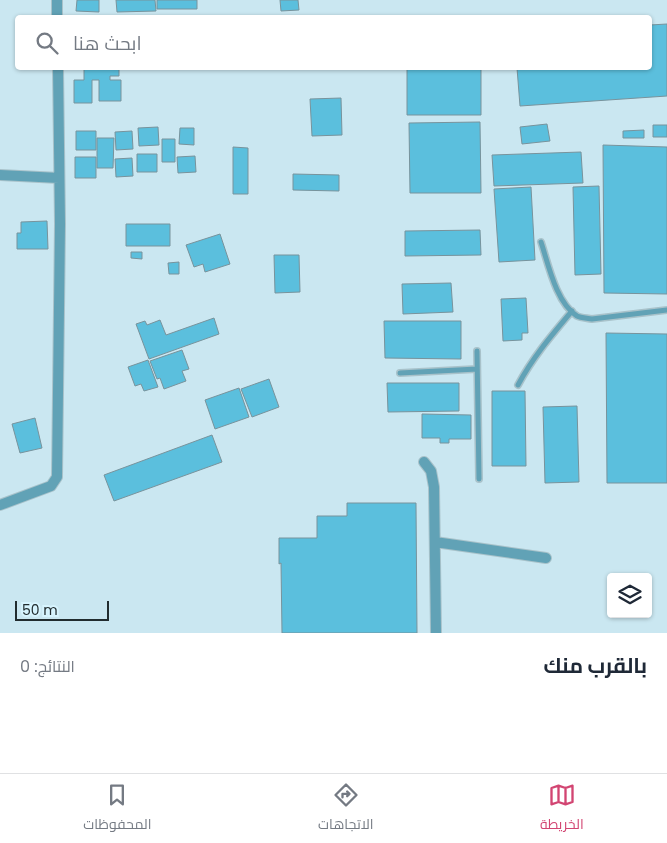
<!DOCTYPE html>
<html lang="ar">
<meta charset="utf-8">
<style>
body{margin:0;font-family:Poppins,Cairo,sans-serif;background:#f6f6f7;color:#1f2937;direction:rtl}
.controls{position:absolute;right:15px;bottom:15px;display:grid;overflow:hidden;border-radius:5px;box-shadow:0 1px 4px #0004}
.controls button{width:45px;height:45px;display:grid;place-items:center;padding:0;border:0;border-bottom:1px solid #e0e1e3;background:#fff;color:#1f2937;font:25px sans-serif}
.scale{position:absolute;left:15px;bottom:12px;width:94px;box-sizing:border-box;padding-left:5px;border:2px solid #212c2f;border-top:0;font-size:14px;line-height:18px;white-space:nowrap;color:#212c2f;-webkit-text-stroke:4px #d7f4fe;paint-order:stroke}
.list{margin:0;padding:0;list-style:none}
h2{display:flex;justify-content:space-between;align-items:center;height:65px;margin:0;padding:0 20px;font-size:21px}
h2 small{font-size:16px;font-weight:400;color:#747a83}
.icon{flex:none;width:28px;height:28px;fill:none;stroke:currentColor;stroke-width:2;stroke-linecap:round;stroke-linejoin:round}
.map{position:relative;flex:none;width:667px;height:633px;overflow:hidden;direction:ltr}
.search{position:absolute;background:#fff;box-shadow:0 1px 4px #0004;left:15px;right:15px;top:15px;height:55px;display:flex;align-items:center;gap:12px;box-sizing:border-box;padding:0 18px;border-radius:5px;color:#747a83;font-size:19px}
.sheet{height:140px;background:#fff}
nav{display:flex;justify-content:space-around;align-items:center;box-sizing:border-box;height:70px;border-top:1px solid #e0e1e3;background:#fff;font-size:14px;color:#747a83}
nav a{display:grid;justify-items:center;gap:2px}
nav .on{color:#d24572}
.map>svg:first-child{display:block}
.building{fill:#5bbfdd;stroke:#78939c}
.lines{fill:none;stroke-linecap:round;stroke-linejoin:round}
.lane-casing{stroke:#a8c2ca;stroke-width:8}
.street-casing{stroke:#a8c2ca;stroke-width:12}
.lane{stroke:#61a2b6;stroke-width:5}
.street{stroke:#61a2b6;stroke-width:10}
</style>
<div class="map">
<svg width="667" height="633" viewBox="0 0 667 633">
<rect width="100%" height="100%" fill="#cae7f1"/>
<path class="building" d="M77 0H99V12L76 11Z
M116 0H155L156 11 117 12Z
M157 0H197V9H157Z
M280 0H298L299 10 281 11Z
M667 24V96L520 106 517 68H650V25Z
M84 68H119V76H110V80H121V101H99V80H92V103H74V80H84Z
M407 68H481V115H407Z
M341 98 342 135 312 136 310 99Z
M480 122 481 193H410L409 123Z
M547 124 550 141 522 144 520 127Z
M653 125H667V137H653Z
M158 127 159 145 139 146 138 128Z
M180 128H194V145L179 144Z
M644 130V138H623V131Z
M76 131H96V150H76Z
M132 131 133 149 116 150 115 132Z
M97 138H114L113 168H97Z
M162 139H175V162H162Z
M603 145 667 147V294L604 293Z
M233 147 248 148V194H233Z
M581 152 583 183 494 186 492 155Z
M137 154H157V172H137Z
M195 156 196 172 178 173 177 157Z
M75 157H96V178H75Z
M132 158 133 176 116 177 115 159Z
M293 174 339 175V191L293 190Z
M599 186 601 274 575 275 573 187Z
M531 187 535 260 499 262 494 189Z
M47 221 48 249H17V233H21V222Z
M126 224H170V246H126Z
M480 230 481 255 405 256V231Z
M220 234 230 264 205 272 203 264 194 267 186 245Z
M131 252H142V259L131 258Z
M274 255H299L300 292 275 293Z
M179 262V274H169L168 263Z
M451 283 453 312 403 314 402 284Z
M526 298 528 333H522V340L503 341 501 299Z
M214 318 219 334 149 359 136 324 145 321 147 325 160 320 166 335Z
M384 321H461V359L385 358Z
M606 333 667 334V483H607Z
M182 350 189 369 182 371 186 381 164 389 160 378 157 379 150 361Z
M148 360 158 387 144 391 141 384 135 386 128 367Z
M269 379 279 407 252 417 241 389Z
M387 383H459V411L388 412Z
M239 388 249 417 215 429 205 400Z
M492 391H525L526 466H492Z
M577 406 579 482 545 483 543 407Z
M422 414 471 415V439H449V443H440V438H422Z
M35 418 42 448 20 453 12 424Z
M212 435 222 462 114 501 104 475Z
M347 503H416L417 633H282L281 563 279 564V538H317V516H347Z"/>
<g class="lines">
<g class="lane-casing">
<path id="lane" d="M541 242C548 263 556 303 577 316 581 318 587 318 592 319L667 310
M477 351 479 479
M400 373 477 369
M518 385C533 357 551 336 572 311"/>
</g>
<g class="street-casing">
<path id="street" d="M57 0V18
M0 175 59 178
M424 462 431 471 434 487 436 633
M0 505 51 486 57 477 60 224 58 68
M435 542 546 558"/>
</g>
<use href="#lane" class="lane"/>
<use href="#street" class="street"/>
</g>
</svg>
<div class="controls">
<button><svg class="icon" aria-label="layers" viewBox="0 0 24 24"><path d="M12 4l9 5-9 5-9-5zM3 14l9 5 9-5"/></svg></button>
</div>
<div class="scale">50 m</div>
<div class="search"><svg class="icon" aria-label="search" viewBox="0 0 24 24"><circle cx="10" cy="10" r="6"/><path d="M15 15l6 6"/></svg>ابحث هنا</div>
</div>
<section class="sheet">
<h2>بالقرب منك<small>النتائج: 0</small></h2>
<ul class="list">
</ul>
</section>
<nav>
<a class="on"><svg class="icon" aria-label="map" viewBox="0 0 24 24"><path d="M3 6l6-2 6 2 6-2v14l-6 2-6-2-6 2zM9 4v14M15 6v14"/></svg>الخريطة</a>
<a><svg class="icon" aria-label="directions" viewBox="0 0 24 24"><path d="M12 3l9 9-9 9-9-9zM9 14v-3h6M13 9l2 2-2 2"/></svg>الاتجاهات</a>
<a><svg class="icon" aria-label="saved" viewBox="0 0 24 24"><path d="M7 4h10v16l-5-4-5 4z"/></svg>المحفوظات</a>
</nav>
